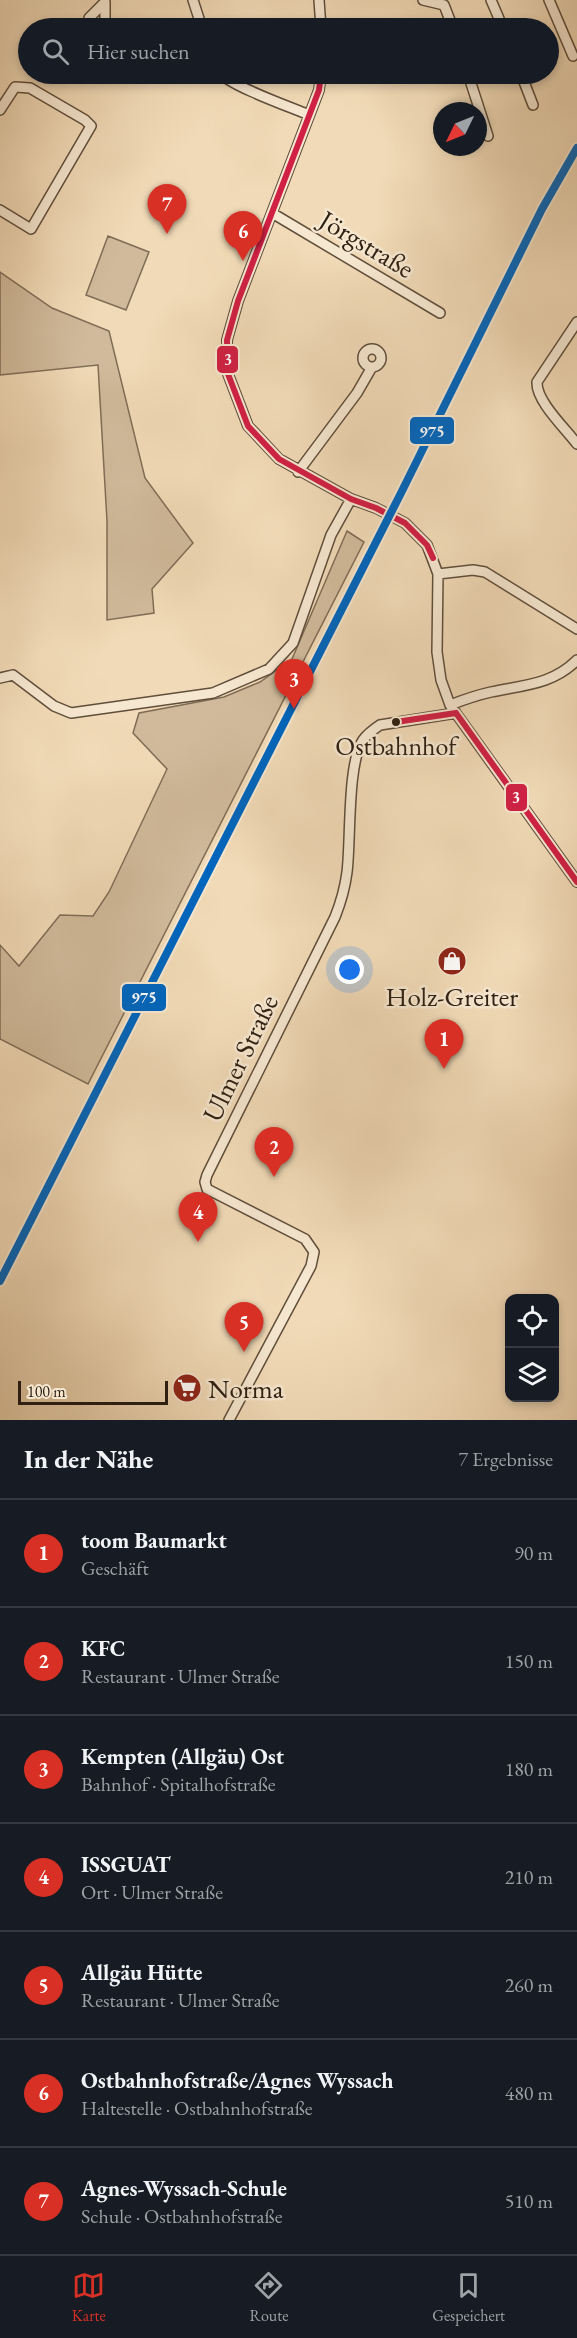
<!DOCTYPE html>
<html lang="de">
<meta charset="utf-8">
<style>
body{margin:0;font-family:"EB Garamond",serif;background:#20242c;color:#f1f3f6}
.controls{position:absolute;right:18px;bottom:18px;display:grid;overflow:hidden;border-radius:12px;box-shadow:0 3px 9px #0003}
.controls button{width:54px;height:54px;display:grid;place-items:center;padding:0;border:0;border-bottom:2px solid #363941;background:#171b24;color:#f1f3f6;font:30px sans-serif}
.compass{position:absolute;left:433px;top:102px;width:54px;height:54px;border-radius:50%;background:#171b24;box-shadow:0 3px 9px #0003;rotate:227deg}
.scale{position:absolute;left:18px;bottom:15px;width:150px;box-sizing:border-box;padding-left:6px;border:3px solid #2f2012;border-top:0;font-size:16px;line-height:21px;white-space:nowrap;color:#2f2012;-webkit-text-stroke:4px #f6e7d0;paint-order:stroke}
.you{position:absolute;left:350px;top:970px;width:21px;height:21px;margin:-15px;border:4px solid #fff;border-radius:50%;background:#1a73e8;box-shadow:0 0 0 9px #1a73e833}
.badge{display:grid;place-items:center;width:39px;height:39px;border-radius:50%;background:#d93025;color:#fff;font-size:20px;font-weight:700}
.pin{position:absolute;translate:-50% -50px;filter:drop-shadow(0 2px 3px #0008)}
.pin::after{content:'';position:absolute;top:32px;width:21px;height:18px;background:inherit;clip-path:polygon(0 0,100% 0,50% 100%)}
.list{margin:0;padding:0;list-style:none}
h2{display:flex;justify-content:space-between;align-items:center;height:78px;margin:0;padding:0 24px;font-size:26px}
h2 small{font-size:20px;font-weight:400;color:#9ea1a6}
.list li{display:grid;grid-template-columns:39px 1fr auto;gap:18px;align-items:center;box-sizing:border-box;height:108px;padding:0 24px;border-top:2px solid #363941}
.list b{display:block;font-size:22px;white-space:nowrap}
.list p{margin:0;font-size:20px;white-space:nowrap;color:#9ea1a6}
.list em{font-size:20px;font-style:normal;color:#9ea1a6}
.icon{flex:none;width:33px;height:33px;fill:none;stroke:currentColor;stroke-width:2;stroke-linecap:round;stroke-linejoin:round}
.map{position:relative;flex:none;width:577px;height:1420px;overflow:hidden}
.search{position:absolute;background:#171b24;box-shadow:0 3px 9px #0003;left:18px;right:18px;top:18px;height:66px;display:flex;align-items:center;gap:15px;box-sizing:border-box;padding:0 21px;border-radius:33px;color:#9ea1a6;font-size:22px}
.sheet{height:834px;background:#171b24}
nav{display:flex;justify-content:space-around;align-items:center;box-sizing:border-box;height:84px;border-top:2px solid #363941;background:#171b24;font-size:16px;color:#9ea1a6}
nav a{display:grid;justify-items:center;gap:3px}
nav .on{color:#d93025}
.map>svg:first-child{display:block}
.green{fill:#d0ba9b;stroke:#806d56;stroke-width:1.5}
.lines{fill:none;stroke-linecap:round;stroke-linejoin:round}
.minor-casing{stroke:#604e3b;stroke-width:12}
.minor{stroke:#f6e7d0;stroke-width:9}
.bus-1-casing{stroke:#f6e7d0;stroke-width:10}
.bus-1{stroke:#d02044;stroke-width:6}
.rail-1-casing{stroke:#f6e7d0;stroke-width:12}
.rail-1{stroke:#0065bd;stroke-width:8}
.bus-dot{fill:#2f2012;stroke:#f6e7d0;stroke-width:2}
.labels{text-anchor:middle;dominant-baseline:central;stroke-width:5;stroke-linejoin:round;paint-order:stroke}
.bus-label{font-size:26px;fill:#2f2012;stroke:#f6e7d0}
.street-label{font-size:27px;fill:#2f2012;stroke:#f6e7d0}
.poi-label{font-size:27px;fill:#2f2012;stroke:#f6e7d0}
.line-badge{stroke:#f6e7d0;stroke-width:2}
.badge-label{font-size:16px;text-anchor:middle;font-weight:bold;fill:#fff}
</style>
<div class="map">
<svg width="577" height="1420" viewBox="0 0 577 1420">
<rect width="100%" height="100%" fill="#f1dab7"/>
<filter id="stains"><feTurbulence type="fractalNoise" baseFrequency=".00333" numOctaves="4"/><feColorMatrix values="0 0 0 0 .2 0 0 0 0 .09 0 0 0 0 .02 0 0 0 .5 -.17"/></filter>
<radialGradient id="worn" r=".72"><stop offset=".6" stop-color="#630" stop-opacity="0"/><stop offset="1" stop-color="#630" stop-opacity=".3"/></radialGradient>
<path class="green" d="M108 236 149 252 126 310 86 295Z
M0 272 52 308 109 331 145 478 193 543 152 589 154 613 107 620V521L98 365 0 375Z
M347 531 364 542 88 1084 0 1039V945L19 966 60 915 93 916 109 892 167 769 133 733 139 713 224 697 260 682 292 659Z"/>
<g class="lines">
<g class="minor-casing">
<path id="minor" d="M193 0 202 28
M319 0 321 28
M423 0 444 5
M491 0 503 28
M549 0 573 56
M444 5 453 28
M96 28 89 23V18L105 2V22L100 28
M221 74C236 88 288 106 309 115
M321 74 319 90 238 301 227 340 228 374 248 426 279 459 351 499 376 508 405 523 427 545 438 574 437 652 441 680 450 705 577 882
M468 74 488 136
M521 74 533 105
M0 110 15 87 30 88 85 120 91 126 31 229 0 210
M272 213 440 313
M577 322 537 382C536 401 565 428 577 444
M363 358a9 9 0 1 1 18 0a9 9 0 1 1-18 0Z
M298 472 357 393 372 367
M438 574 473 570 485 572 577 629
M0 678 13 675 54 706 71 713 213 693 269 669 293 643 331 535 351 499
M450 705C463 700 477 695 491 692 523 685 552 685 577 660
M229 1420 311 1266 314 1252 305 1239 207 1189 205 1182 207 1175 335 917C341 902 345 888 347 872 351 842 347 763 363 740 368 733 374 729 380 725L456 713"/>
</g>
<use href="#minor" class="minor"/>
<g class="bus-1-casing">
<path id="bus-1" d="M321 74 319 90 238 301 227 340 228 374 248 426 279 459 351 499 376 508 405 523 427 545 433 558
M456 713 577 882
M396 722 456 713"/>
</g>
<use href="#bus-1" class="bus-1"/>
<g class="rail-1-casing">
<path id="rail-1" d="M0 1281 401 493 542 209 577 148"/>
</g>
<use href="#rail-1" class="rail-1"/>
</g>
<defs>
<g id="shop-disc" transform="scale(1.5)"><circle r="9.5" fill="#8f2418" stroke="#f6e7d0"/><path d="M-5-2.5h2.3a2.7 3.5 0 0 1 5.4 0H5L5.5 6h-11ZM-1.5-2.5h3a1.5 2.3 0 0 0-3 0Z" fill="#fff"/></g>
<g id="supermarket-disc" transform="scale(1.5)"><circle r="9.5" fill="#8f2418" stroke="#f6e7d0"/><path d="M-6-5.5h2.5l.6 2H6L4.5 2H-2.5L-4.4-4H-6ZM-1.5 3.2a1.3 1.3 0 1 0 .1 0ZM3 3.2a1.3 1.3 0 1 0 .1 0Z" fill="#fff"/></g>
</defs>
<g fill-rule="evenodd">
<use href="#shop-disc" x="452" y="961"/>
<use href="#supermarket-disc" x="187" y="1388"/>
</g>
<circle class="bus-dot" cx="396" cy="722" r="5"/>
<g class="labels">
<g class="bus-label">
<text x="396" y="746">Ostbahnhof</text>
</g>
<g class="street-label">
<text transform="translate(367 244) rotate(31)">Jörgstraße</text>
<text transform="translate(240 1058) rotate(-64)">Ulmer Straße</text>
</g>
<g class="poi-label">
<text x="452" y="996">Holz-Greiter</text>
<text x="208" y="1388" text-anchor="start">Norma</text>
</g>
</g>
<g class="line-badge">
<rect x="216" y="345" width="23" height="29" rx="6" fill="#d02044"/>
<rect x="409" y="416" width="46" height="29" rx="6" fill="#0065bd"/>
<rect x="505" y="783" width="23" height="29" rx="6" fill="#d02044"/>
<rect x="121" y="983" width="46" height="29" rx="6" fill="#0065bd"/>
</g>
<g class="badge-label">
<text x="228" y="365">3</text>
<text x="432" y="437">975</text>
<text x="516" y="803">3</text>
<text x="144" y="1003">975</text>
</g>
<rect width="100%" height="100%" filter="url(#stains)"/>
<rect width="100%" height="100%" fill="url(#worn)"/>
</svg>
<div class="controls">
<button><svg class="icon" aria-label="locate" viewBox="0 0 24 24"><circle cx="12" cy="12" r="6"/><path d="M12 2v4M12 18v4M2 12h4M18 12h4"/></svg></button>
<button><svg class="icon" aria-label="layers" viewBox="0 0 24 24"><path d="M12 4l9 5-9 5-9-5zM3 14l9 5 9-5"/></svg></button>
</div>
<svg class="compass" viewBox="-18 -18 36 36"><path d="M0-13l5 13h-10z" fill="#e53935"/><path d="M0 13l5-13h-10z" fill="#9ea1a6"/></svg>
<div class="scale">100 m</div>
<div class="you"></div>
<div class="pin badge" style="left:444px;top:1069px">1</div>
<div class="pin badge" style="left:274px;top:1177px">2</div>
<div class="pin badge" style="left:294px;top:709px">3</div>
<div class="pin badge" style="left:198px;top:1242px">4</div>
<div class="pin badge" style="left:244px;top:1352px">5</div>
<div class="pin badge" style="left:243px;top:261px">6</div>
<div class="pin badge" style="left:167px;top:234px">7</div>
<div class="search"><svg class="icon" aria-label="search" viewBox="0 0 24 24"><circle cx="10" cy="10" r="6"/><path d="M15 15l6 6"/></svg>Hier suchen</div>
</div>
<section class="sheet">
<h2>In der Nähe<small>7 Ergebnisse</small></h2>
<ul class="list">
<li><span class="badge">1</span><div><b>toom Baumarkt</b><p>Geschäft</p></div><em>90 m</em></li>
<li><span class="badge">2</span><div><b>KFC</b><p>Restaurant · Ulmer Straße</p></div><em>150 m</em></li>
<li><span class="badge">3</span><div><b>Kempten (Allgäu) Ost</b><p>Bahnhof · Spitalhofstraße</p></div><em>180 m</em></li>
<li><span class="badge">4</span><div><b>ISSGUAT</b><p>Ort · Ulmer Straße</p></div><em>210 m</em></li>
<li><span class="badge">5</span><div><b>Allgäu Hütte</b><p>Restaurant · Ulmer Straße</p></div><em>260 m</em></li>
<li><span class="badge">6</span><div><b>Ostbahnhofstraße/Agnes Wyssach</b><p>Haltestelle · Ostbahnhofstraße</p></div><em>480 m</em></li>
<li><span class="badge">7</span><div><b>Agnes-Wyssach-Schule</b><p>Schule · Ostbahnhofstraße</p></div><em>510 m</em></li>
</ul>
</section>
<nav>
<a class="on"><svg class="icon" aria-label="map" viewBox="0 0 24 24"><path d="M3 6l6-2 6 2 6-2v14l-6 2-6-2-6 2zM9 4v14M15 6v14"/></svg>Karte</a>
<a><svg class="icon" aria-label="directions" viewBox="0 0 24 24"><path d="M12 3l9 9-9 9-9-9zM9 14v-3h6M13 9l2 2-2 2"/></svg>Route</a>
<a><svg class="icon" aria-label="saved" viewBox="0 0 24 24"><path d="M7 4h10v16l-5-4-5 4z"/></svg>Gespeichert</a>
</nav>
